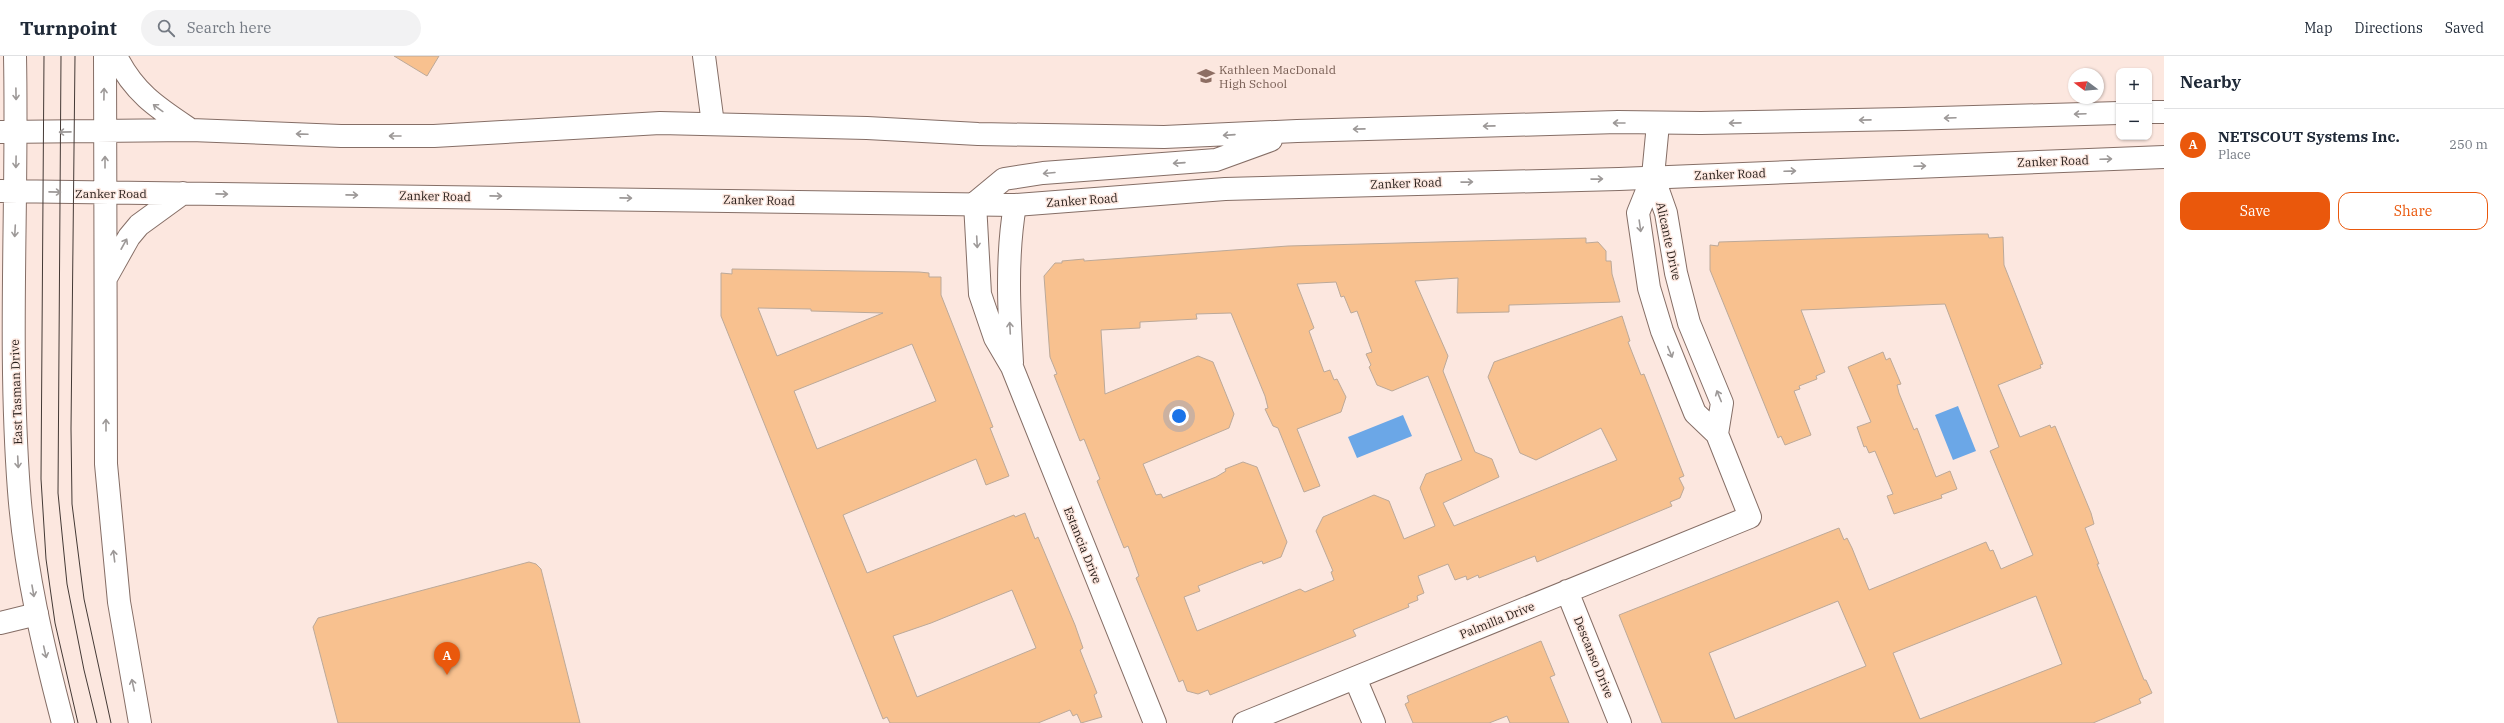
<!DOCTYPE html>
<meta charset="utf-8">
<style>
body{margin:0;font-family:"IBM Plex Serif",serif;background:#f2f2f3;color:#1f2937}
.controls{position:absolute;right:12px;top:12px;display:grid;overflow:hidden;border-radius:8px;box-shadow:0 1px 3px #0004}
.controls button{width:36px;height:36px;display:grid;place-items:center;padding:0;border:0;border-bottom:1px solid #e0e1e3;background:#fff;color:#1f2937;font:20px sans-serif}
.compass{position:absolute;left:2068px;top:12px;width:36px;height:36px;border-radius:50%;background:#fff;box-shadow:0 1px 3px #0004;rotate:286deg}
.you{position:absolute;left:1179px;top:360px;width:14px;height:14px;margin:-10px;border:3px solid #fff;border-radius:50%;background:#1a73e8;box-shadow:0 0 0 6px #1a73e833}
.badge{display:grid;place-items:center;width:26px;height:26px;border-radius:50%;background:#ea580c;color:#fff;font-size:13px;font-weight:700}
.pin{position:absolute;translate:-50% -33px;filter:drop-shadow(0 1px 2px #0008)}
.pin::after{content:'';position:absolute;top:21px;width:14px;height:12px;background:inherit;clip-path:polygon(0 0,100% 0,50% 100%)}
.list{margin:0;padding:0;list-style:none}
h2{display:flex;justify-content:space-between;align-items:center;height:52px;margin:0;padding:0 16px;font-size:17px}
h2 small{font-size:13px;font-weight:400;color:#747a83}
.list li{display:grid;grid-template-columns:26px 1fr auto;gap:12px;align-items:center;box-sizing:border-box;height:72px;padding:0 16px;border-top:1px solid #e0e1e3}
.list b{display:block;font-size:15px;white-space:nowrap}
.list p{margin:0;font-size:13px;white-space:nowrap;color:#747a83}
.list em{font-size:13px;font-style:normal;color:#747a83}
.actions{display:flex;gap:8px;padding:12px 16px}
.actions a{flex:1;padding:9px 0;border:1px solid #ea580c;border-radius:12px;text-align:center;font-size:14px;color:#ea580c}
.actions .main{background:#ea580c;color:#fff}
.icon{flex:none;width:22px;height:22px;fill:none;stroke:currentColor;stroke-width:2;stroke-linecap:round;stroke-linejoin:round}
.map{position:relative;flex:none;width:2164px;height:667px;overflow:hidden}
header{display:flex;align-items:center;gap:24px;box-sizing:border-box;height:56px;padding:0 20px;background:#fff;border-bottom:1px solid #e0e1e3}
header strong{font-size:19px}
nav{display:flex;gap:22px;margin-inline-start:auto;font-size:14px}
.search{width:280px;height:36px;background:#f2f2f3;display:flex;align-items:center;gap:10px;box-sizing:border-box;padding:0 14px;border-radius:22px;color:#747a83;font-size:15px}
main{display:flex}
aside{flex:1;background:#fff}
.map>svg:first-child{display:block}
.water{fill:#6ba7e7}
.building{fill:#f8c18f;stroke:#bca999;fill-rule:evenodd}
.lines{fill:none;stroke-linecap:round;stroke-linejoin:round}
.minor-casing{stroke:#856e66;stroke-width:24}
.major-casing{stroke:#856e66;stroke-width:24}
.minor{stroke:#fff;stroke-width:22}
.major{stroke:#fff;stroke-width:22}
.tram{stroke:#443935;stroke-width:1}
.oneway{stroke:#9d9998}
.labels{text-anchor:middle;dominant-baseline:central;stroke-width:3;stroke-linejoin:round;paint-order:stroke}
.education-label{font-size:12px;fill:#785e54;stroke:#fce7df;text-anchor:start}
.street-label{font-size:12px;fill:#261d19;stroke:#fce7df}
</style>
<header>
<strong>Turnpoint</strong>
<div class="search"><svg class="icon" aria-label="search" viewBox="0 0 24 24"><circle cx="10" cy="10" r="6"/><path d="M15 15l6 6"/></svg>Search here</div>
<nav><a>Map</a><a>Directions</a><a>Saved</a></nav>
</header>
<main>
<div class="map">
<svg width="2164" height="667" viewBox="0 0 2164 667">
<rect width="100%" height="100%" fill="#fce7df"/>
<path class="water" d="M1958 350 1976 395 1953 404 1935 359Z
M1403 359 1412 380 1357 402 1348 381Z"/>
<path class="building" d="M394 0H439L427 20Z
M1978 178H1988L1989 182 2003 181 2004 209 2043 308 2040 309 2041 312 1998 329 2020 381 2050 369 2051 372 2055 370 2091 457 2094 468 2085 472 2099 508H2097L2099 513 2144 624H2146L2152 637 2139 643 2141 647 2093 667H1662L1619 559 1839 472 1844 484 1847 482 1852 492 1869 534 1986 486 1990 495 1993 494 2001 513 2033 499 1990 395 1999 391 1945 248 1801 254 1825 316 1816 320 1817 323 1799 330 1800 333 1794 335 1811 379 1785 389 1781 380 1778 382 1710 214V189L1718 190 1719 186ZM2036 540 2062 608 1920 663 1893 597ZM1838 545 1866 610 1735 663 1709 597Z
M1586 182V187L1598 186 1606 195V205H1611L1612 218 1620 246 1509 249V256L1457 257 1458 222 1415 225 1448 300 1443 315 1475 396 1492 403 1499 421 1443 447 1454 470 1617 404 1601 372 1536 404 1520 397 1488 321 1494 306 1622 260 1630 285 1628 286 1641 319 1644 318 1684 420 1679 422 1684 432 1680 442 1670 446 1672 450 1537 506 1535 500 1479 522 1478 519 1467 524 1466 520 1455 524 1448 508 1418 520 1424 537 1417 540 1418 544 1408 548 1409 551 1353 574 1356 580 1210 639 1208 634 1198 638 1187 635 1183 624 1179 626 1136 522 1139 520 1128 490 1124 492 1097 425 1100 423 1084 383 1080 385 1054 319 1057 318 1050 301 1044 220 1055 207H1062V205L1084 203V205L1288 190ZM1336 226 1341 241 1344 240 1351 257 1357 255 1372 296 1366 298 1371 309 1369 311 1377 329 1392 335 1428 320 1462 404 1426 418 1420 432 1435 470 1404 483 1389 445 1374 439 1323 461 1316 475 1333 515 1331 516 1334 524 1305 536 1300 533 1197 575 1184 541 1200 535 1198 530 1251 509 1262 505 1263 508 1281 501 1287 486 1257 411 1243 406 1225 413 1226 415 1216 421 1163 442 1161 438 1156 439 1143 408 1229 372 1234 358 1213 306 1198 300 1105 338 1101 274 1140 272V266L1197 263 1196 258 1231 257 1265 340 1268 352 1265 353 1273 370 1278 372 1304 436 1320 430 1297 373 1341 356 1346 341 1337 323 1334 324 1330 314 1324 316 1309 275 1314 272 1297 228Z
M732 213 919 216 929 217V221H941V239L993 371 990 372 1009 420 986 429 976 403 843 459 867 517 1014 459 1015 461 1025 457 1035 483 1038 481 1075 569 1083 592 1080 594 1097 637 1094 639 1102 661 1081 667 1077 658 1073 660 1070 654 1038 667H890L887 661 883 663 721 260V217L732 218ZM758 252 811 253V255L883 257 777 300ZM912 288 936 345 817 393 794 335ZM1012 534 1036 592 917 641 893 580 931 567Z
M1883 296 1886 304 1890 302 1901 328 1897 329 1899 337 1914 374 1917 372 1936 421 1950 415 1957 433 1941 439 1942 442 1894 458 1887 440 1893 438 1875 395 1869 397 1866 390 1864 391 1857 371 1871 366 1848 311Z
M529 506 536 508 541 513 580 667H338L313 571 318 562Z
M1541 585 1555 619 1550 621 1569 667H1510L1507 660 1489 667H1413L1405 648 1409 646 1407 640Z"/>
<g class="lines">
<g class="minor-casing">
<path id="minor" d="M704 0 713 68
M1653 120 1666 157 1676 217 1689 267 1722 347 1717 378
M975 147 980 238 995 282 1012 311 1155 667
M1012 307C1009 254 1006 202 1015 149
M1567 535 1620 667
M0 567 37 558
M1355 622 1374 667
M1244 667 1750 461 1717 378 1695 357 1662 275 1649 232 1638 157 1653 120 1658 68"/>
</g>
<g class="major-casing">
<path id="major" d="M15 0C18 145 8 290 19 435 25 514 43 591 63 667
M105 0 106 408 119 546 140 667
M116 0C134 37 158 52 191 74
M2149 56H2164
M0 76 191 74 341 80H434L660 67 867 72 978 78 1164 81 1297 75 1618 66 1701 67 1904 63 2119 57
M0 135 1015 149 1225 133 1619 123 2164 101
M975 147 1004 123 1043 117 1216 104 1271 84
M106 222 129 181 139 169 183 137"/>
</g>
<use href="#minor" class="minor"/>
<use href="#major" class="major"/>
<path class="tram" d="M44 0 41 423 46 503 55 567 78 667
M61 0 58 437 67 528 84 614 97 667
M75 0 71 373 72 448 84 543 111 667"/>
</g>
<defs><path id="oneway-shaft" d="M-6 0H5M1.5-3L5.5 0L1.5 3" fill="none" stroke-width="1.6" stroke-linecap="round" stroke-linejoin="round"/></defs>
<g class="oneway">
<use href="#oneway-shaft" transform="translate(16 38) rotate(89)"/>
<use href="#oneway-shaft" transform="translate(104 38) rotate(-89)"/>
<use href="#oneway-shaft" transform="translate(158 52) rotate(-144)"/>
<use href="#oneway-shaft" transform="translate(2080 58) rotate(178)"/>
<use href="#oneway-shaft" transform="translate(1950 62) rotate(178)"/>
<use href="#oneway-shaft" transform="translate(1865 64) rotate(179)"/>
<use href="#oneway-shaft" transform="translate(1619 67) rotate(-180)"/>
<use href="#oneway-shaft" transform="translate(1735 67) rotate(179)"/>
<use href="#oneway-shaft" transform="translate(1489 70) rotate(179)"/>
<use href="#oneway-shaft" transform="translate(1359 73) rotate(179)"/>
<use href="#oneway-shaft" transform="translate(65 76) rotate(179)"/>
<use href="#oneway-shaft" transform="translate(302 78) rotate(-178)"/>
<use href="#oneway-shaft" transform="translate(1229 79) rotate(176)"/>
<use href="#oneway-shaft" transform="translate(395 80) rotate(180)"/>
<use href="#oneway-shaft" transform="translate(2106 103) rotate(-2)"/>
<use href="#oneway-shaft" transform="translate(16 106) rotate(91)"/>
<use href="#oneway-shaft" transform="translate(105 106) rotate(-90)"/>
<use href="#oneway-shaft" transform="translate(1179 107) rotate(176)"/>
<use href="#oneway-shaft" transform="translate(1920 110) rotate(-2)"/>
<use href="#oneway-shaft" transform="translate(1790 115) rotate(-2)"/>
<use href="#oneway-shaft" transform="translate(1049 117) rotate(175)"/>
<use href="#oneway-shaft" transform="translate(1597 123) rotate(-1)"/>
<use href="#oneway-shaft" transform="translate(1467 126) rotate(-1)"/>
<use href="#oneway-shaft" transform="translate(55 136) rotate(1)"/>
<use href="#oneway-shaft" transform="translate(222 138) rotate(1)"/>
<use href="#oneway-shaft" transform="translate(352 139) rotate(1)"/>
<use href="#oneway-shaft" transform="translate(496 140) rotate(1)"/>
<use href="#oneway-shaft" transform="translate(626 142) rotate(1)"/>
<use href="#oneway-shaft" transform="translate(1640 170) rotate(82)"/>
<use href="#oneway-shaft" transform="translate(15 175) rotate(93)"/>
<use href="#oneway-shaft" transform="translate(977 186) rotate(87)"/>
<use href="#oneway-shaft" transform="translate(124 188) rotate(-61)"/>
<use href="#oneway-shaft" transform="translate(1010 272) rotate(-93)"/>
<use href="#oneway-shaft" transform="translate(1670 296) rotate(68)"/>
<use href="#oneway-shaft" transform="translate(1719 340) rotate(-112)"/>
<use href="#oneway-shaft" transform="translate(106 369) rotate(-90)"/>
<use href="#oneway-shaft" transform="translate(18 406) rotate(87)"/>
<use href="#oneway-shaft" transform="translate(114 500) rotate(-97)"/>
<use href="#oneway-shaft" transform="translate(33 535) rotate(80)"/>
<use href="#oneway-shaft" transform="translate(45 596) rotate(77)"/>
<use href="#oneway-shaft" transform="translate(133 629) rotate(-102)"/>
</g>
<defs>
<g id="school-bare" transform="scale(1.38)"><path d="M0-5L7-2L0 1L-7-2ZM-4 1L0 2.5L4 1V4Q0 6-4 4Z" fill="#8d6e63" stroke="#fce7df" stroke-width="2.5" paint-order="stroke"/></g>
</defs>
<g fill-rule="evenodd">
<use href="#school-bare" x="1206" y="20"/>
</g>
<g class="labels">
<g class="education-label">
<text x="1219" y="13">Kathleen MacDonald<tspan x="1219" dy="14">High School</tspan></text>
</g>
<g class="street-label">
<text transform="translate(2053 105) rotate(-2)">Zanker Road</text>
<text transform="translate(1730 118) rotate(-2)">Zanker Road</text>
<text transform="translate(1406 127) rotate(-2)">Zanker Road</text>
<text x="111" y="137">Zanker Road</text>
<text transform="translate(435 140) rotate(1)">Zanker Road</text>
<text transform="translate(759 144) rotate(1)">Zanker Road</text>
<text transform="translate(1082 144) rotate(-4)">Zanker Road</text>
<text transform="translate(1669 185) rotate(78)">Alicante Drive</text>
<text transform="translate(16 336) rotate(-92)">East Tasman Drive</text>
<text transform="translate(1083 489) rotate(68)">Estancia Drive</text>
<text transform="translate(1497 564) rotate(-22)">Palmilla Drive</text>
<text transform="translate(1594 601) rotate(68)">Descanso Drive</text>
</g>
</g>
</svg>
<div class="controls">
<button>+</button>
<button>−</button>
</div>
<svg class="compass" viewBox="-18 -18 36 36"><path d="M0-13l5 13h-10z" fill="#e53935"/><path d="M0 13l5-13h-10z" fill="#747a83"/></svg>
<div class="you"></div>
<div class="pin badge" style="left:447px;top:619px">A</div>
</div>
<aside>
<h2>Nearby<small></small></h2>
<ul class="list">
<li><span class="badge">A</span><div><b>NETSCOUT Systems Inc.</b><p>Place</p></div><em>250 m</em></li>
</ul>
<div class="actions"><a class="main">Save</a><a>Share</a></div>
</aside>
</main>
